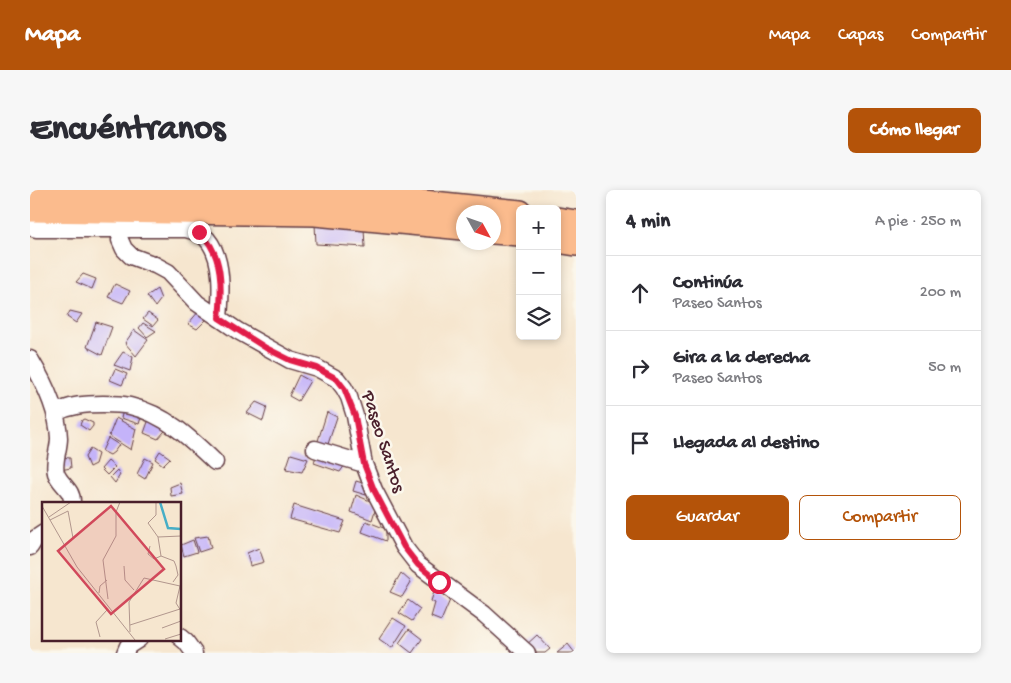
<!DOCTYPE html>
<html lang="es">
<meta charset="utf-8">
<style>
body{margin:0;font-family:"Gochi Hand",sans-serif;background:#f7f7f7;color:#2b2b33}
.controls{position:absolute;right:15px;top:15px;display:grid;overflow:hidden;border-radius:8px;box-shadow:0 2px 8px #0003}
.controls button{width:45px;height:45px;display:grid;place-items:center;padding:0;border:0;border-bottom:1px solid #e1e1e2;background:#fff;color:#2b2b33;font:25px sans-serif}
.compass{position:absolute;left:426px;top:15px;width:45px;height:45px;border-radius:50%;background:#fff;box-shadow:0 2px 8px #0003;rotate:130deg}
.stop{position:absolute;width:15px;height:15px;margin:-11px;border:4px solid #e11d48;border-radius:50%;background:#fff}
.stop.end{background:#e11d48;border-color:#fff;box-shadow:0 1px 5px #0008}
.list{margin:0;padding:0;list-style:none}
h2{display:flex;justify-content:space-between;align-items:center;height:65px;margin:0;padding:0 20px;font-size:21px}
h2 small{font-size:16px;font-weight:400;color:#7c7c81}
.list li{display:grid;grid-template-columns:32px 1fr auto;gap:15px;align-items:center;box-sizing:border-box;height:75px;padding:0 20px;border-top:1px solid #e1e1e2}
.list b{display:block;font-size:19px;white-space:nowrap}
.list p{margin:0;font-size:16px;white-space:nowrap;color:#7c7c81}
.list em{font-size:16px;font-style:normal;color:#7c7c81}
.actions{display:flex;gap:10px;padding:15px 20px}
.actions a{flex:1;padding:11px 0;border:1px solid #b45309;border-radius:8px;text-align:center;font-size:18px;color:#b45309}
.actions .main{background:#b45309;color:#fff}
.icon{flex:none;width:28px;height:28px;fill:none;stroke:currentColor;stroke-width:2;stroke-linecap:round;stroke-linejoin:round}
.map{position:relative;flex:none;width:546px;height:463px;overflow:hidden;border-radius:8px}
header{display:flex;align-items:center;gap:30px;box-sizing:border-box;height:70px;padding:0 25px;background:#b45309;color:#fff}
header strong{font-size:24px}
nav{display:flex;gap:28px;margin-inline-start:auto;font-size:18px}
.intro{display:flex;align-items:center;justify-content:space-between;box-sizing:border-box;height:120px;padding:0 30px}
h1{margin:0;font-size:35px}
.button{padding:12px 22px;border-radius:8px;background:#b45309;color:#fff;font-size:18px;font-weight:700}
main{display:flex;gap:30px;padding:0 30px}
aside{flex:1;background:#fff;border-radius:8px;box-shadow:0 2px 8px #0003}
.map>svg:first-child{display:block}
.building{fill:#c4b3f9}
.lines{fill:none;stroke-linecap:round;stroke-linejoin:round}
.minor-casing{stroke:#643d44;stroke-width:19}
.highway-casing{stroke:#643d44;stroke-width:28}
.minor{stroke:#fff;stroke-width:16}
.highway{stroke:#fbbb8d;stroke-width:25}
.route{stroke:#e11d48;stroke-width:6}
.labels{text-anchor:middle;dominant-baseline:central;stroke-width:5;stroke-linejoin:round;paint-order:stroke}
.street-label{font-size:19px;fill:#4a1f2b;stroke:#fbf7ec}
.inset-river{fill:none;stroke:#47aec6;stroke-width:2.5}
.inset-road{fill:none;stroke:#b1968d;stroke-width:1}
.view{fill:#d1495b;fill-opacity:0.15;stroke:#d1495b;stroke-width:2.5}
.inset-edge{fill:none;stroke:#4a1f2b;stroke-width:2.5}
</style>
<header>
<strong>Mapa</strong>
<nav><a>Mapa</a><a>Capas</a><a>Compartir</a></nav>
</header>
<div class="intro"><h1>Encuéntranos</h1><a class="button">Cómo llegar</a></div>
<main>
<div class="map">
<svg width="546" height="463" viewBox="0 0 546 463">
<rect width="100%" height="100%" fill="#fbf7ec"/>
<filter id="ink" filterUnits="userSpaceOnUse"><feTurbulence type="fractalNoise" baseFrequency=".02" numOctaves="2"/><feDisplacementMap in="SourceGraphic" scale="10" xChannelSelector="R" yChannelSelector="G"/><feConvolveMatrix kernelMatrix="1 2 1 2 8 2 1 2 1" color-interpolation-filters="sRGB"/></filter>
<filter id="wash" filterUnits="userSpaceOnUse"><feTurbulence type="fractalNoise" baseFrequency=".0096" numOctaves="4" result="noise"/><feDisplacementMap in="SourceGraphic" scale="20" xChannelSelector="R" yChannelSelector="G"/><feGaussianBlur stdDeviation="1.12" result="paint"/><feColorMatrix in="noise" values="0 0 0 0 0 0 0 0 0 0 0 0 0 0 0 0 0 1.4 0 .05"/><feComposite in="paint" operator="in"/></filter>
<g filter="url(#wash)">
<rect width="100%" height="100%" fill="#f6e6cf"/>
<g id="blocks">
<path class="building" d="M285 34 334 38 335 57 286 54Z
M53 84 66 89 62 99 46 92Z
M85 94 100 101 93 113 78 107Z
M127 99 131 109 125 117 117 106Z
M40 121 52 124 46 133 37 127Z
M169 121 178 128 167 139 158 134Z
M118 123 128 130 123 136 113 129Z
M66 132 82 137 72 165 57 157Z
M113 133 126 141 117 147 109 138Z
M104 140 118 150 106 166 95 153Z
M93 162 103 167 100 181 84 175Z
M85 179 97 184 92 195 80 190Z
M269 185 280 191 268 211 259 206Z
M226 212 237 217 233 231 217 223Z
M94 217 112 224 109 234 91 228Z
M297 222 307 227 296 260 286 257Z
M86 228 106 239 101 260 79 246Z
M54 229 63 233V236L59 241 50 235 52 230Z
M119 229 140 235 128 249 114 243Z
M78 248 89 255 84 262 80 265 72 261Z
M60 259 68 264 65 274 59 277 55 267Z
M130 261 140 268 133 275 125 269Z
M287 262 317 272 310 282 284 273Z
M261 264 278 269 272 282 256 279Z
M31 267 40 268 41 278 30 280Z
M115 268 123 272 115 289 107 284Z
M78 271 85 277 77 285 71 279Z
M87 280 90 285 85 293 80 287Z
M326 291 339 295 336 305 323 301Z
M150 293 153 304 141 306 140 297Z
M326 305 347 314 342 330 321 322Z
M264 315 315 331 310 343 260 329Z
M336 331 356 339V351L332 342Z
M178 346 181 358 169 362 164 348Z
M163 350 167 362 154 366 151 355Z
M229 358 234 372 220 376 217 363Z
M371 383 381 392 372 407 360 402Z
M405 399 420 410 411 431 401 427 405 413 401 411Z
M378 410 390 419 382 431 369 423Z
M363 428 376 436 362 458 349 449Z
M379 439 392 449 382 463 369 453Z
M507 445 520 459 515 463H502L495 456Z
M538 454 545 463H527Z"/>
</g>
</g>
<g filter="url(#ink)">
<use href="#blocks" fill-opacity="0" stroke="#643d44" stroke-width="1"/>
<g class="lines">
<g class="minor-casing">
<path id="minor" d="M0 37 6 39H156C164 41 171 43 177 49 194 69 191 104 189 128
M90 50 94 59 101 66 125 75 138 82 167 113 208 141 260 170 287 178 307 189 314 198 319 207 325 226 334 274 344 300 374 357 388 375 454 424 497 463
M0 169C14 192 28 220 29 248 29 259 23 273 26 283 30 295 43 299 42 313
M25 223C41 215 55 214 73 214 82 214 91 214 100 216 135 224 160 248 185 272
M285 259 334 274
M0 357 5 349 14 343
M150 447 156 452 164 463
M95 463 98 456 109 449"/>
</g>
<g class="highway-casing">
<path id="highway" d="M0 0 288 2 490 23
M0 19 285 23 433 37
M527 30 546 33
M463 41 490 43
M527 50 546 53"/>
</g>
<use href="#minor" class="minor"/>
<use href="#highway" class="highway"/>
</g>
</g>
<g class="lines" filter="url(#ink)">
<path class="route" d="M169 42C194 63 192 99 189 128L236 158 260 170 287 178 307 189 314 198 325 226 334 274 344 300 374 357 388 375 409 392"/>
</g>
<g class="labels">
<g class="street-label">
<text transform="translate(352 252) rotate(72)">Paseo Santos</text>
</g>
</g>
<g transform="translate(12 312)">
<rect width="139" height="139" fill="#f6e6cf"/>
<path class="inset-river" d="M118 0 126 26 139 27"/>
<path class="inset-road" d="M114 0V13L106 21 116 35 119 54 132 59 134 64 136 73 131 80M0 4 35 65 93 138M7 15 29 0M8 18 26 9 31 36M116 35 139 34M108 44 106 52 112 57 119 54M82 64 83 78 92 88M57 91 58 84 65 78M66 97 61 58 74 34V10L78 0M88 123 138 107M120 126 139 119M88 130 87 100 102 76 138 84 134 101 139 109M58 135 54 120 65 108M123 137 139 132"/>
<path class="view" d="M69 4 122 67 69 112 16 49Z"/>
<rect width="139" height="139" class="inset-edge"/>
</g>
</svg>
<div class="controls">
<button>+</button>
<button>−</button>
<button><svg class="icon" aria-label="layers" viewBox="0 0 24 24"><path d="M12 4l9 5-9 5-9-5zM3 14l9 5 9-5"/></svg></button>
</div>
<svg class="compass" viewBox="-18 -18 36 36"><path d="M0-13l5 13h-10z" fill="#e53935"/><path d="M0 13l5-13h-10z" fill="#7c7c81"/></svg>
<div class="stop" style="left:409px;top:392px"></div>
<div class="stop end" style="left:169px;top:42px"></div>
</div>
<aside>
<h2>4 min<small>A pie · 250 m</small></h2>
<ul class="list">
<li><svg class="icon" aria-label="ahead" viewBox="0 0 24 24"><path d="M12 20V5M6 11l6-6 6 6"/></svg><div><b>Continúa</b><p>Paseo Santos</p></div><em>200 m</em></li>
<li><svg class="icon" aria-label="right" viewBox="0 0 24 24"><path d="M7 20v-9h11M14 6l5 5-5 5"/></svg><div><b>Gira a la derecha</b><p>Paseo Santos</p></div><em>50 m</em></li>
<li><svg class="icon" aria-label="arrive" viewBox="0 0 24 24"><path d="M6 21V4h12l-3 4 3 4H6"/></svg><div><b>Llegada al destino</b></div></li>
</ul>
<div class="actions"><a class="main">Guardar</a><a>Compartir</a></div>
</aside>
</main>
